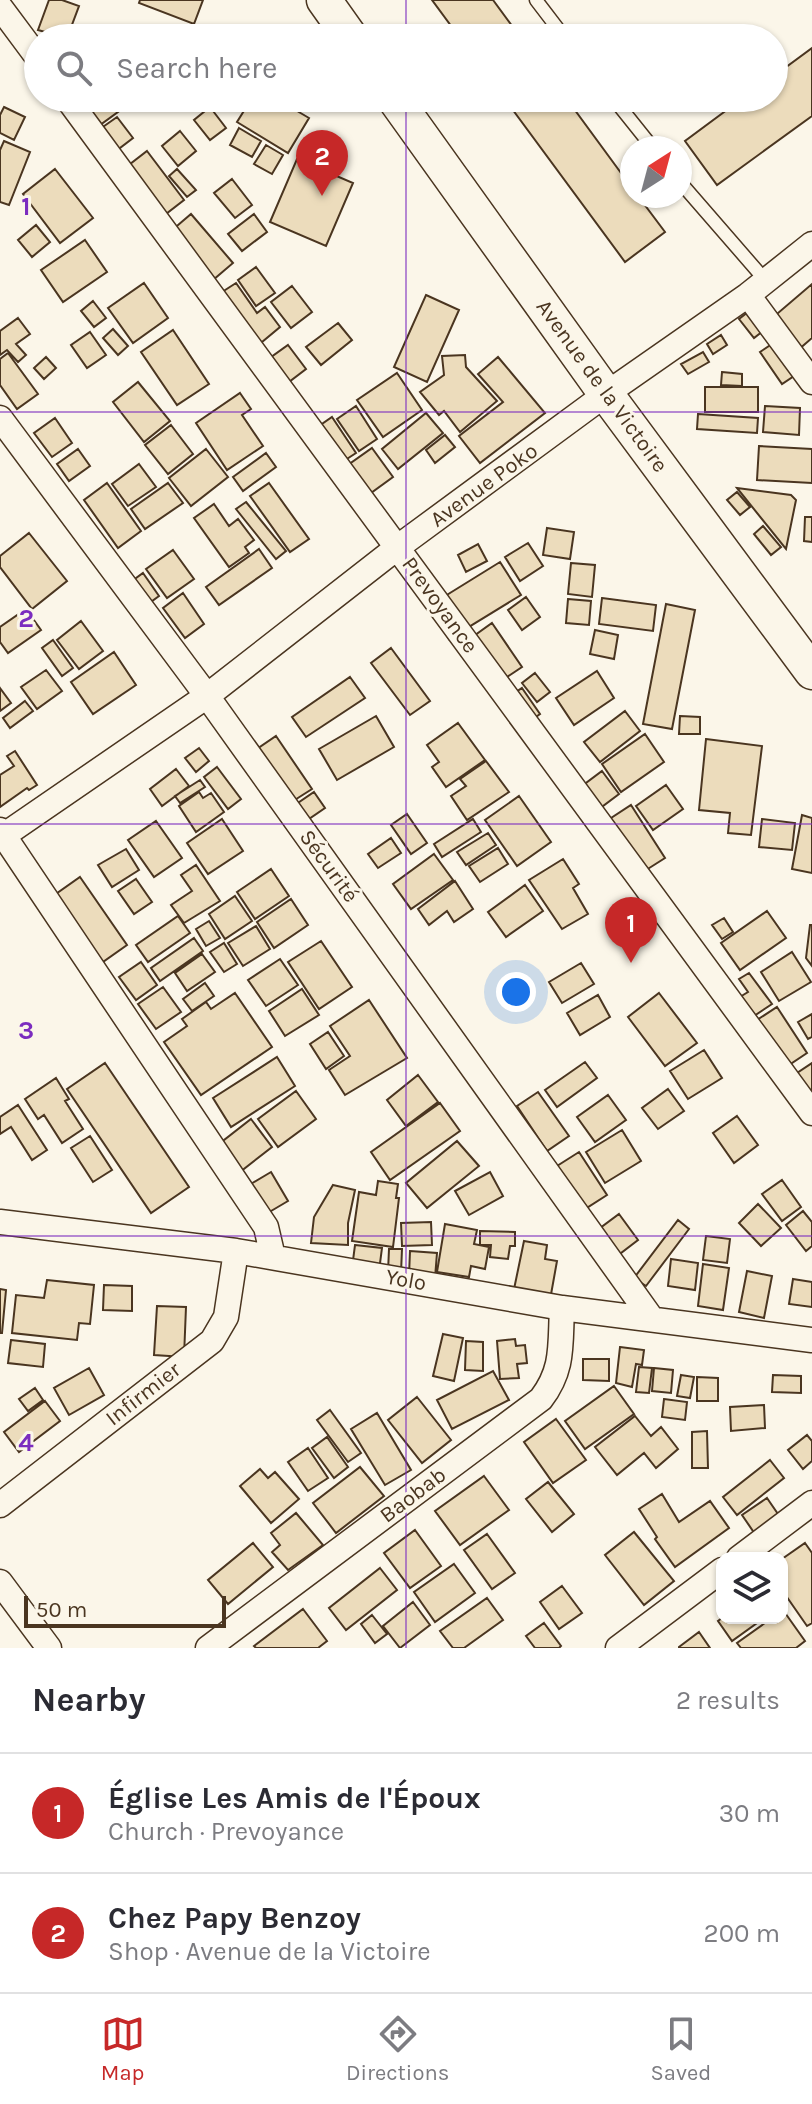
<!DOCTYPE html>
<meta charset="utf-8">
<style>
body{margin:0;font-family:Karla,sans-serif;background:#f7f7f7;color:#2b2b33}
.controls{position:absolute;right:24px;bottom:24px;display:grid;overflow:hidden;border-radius:16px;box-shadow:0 2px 6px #0004}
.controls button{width:72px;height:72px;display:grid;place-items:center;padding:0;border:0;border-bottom:2px solid #e1e1e2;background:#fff;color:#2b2b33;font:40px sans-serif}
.compass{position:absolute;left:620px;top:136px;width:72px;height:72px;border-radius:50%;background:#fff;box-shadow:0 2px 6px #0004;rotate:36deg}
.scale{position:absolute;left:24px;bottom:20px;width:202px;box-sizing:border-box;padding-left:8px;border:4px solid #4a3520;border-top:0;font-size:22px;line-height:28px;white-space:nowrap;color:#4a3520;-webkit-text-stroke:6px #fbf6e9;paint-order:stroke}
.you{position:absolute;left:516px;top:992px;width:28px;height:28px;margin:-20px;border:6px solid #fff;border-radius:50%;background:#1a73e8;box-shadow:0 0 0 12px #1a73e833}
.badge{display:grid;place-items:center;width:52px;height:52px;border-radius:50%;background:#c62828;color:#fff;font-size:26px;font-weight:700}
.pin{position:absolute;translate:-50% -66px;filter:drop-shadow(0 2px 4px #0008)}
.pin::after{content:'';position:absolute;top:42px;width:28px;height:24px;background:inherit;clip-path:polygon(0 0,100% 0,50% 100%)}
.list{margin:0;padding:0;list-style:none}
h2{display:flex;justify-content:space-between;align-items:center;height:104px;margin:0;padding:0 32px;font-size:34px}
h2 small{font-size:26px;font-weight:400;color:#7c7c81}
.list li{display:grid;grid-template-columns:52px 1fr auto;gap:24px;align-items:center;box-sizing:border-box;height:120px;padding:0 32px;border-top:2px solid #e1e1e2}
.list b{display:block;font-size:30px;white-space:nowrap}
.list p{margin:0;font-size:26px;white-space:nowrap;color:#7c7c81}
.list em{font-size:26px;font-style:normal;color:#7c7c81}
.icon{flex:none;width:44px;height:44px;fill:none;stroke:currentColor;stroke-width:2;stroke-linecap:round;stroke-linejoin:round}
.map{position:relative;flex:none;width:812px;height:1648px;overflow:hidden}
.search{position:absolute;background:#fff;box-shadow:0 2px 6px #0004;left:24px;right:24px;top:24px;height:88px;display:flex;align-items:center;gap:20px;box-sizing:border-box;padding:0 28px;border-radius:44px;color:#7c7c81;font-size:30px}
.sheet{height:344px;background:#fff}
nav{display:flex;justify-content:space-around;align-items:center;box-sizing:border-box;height:112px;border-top:2px solid #e1e1e2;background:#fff;font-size:22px;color:#7c7c81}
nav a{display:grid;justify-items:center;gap:4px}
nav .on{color:#c62828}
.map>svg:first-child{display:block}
.building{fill:#ecdcbc;stroke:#4a3520;stroke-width:2}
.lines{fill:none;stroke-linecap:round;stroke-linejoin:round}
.service-casing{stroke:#4a3520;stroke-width:15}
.minor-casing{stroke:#4a3520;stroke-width:27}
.secondary-casing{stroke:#4a3520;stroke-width:37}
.service{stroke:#fbf6e9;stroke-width:12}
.minor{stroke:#fbf6e9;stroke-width:24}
.secondary{stroke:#fbf6e9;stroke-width:34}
.grid{fill:none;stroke:#7b2cbf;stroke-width:2;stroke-opacity:0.55}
.labels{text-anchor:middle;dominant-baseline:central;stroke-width:6;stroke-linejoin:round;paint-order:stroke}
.street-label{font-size:22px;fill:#4a3520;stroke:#fbf6e9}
.grid-label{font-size:26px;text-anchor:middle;font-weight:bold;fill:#7b2cbf;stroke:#fbf6e9;stroke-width:6;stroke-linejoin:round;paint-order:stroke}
</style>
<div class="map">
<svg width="812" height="1648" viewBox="0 0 812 1648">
<rect width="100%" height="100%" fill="#fbf6e9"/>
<path class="building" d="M49 0H62L79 6 67 38 38 30Z
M140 0H203L194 24 139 3Z
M432 0H493L521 38H460Z
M812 48V116L717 185 685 141 743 98H774V76Z
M80 98H113L122 109 100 125Z
M121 98H143L127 108Z
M252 98H275L309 118 288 153 237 122Z
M504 98H566L632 188V196H638L665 232 625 262Z
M4 107 25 117 14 140 0 133V115Z
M210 107 226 128 210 140 194 120Z
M117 117 133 138 116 151 100 129Z
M239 128 261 141 252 157 230 145Z
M180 131 196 151 178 166 162 146Z
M4 141 30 152 9 205 0 202V150Z
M266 145 283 155 272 174 254 164Z
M147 151 184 200 162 217 125 168Z
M297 159 353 183 326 246 270 222Z
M55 169 93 218 60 243 23 194Z
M177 169 196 190 187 197 169 176Z
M232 179 252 205 235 218 214 193Z
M191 214 233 263 213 280 171 231Z
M254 214 267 232 242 251 228 234Z
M36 225 50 242 32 257 18 240Z
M85 240 107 272 63 302 41 270Z
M256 267 275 293 256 306 238 280Z
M144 283 168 318 133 343 108 308Z
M236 283 257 313 265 307 280 327 256 347 219 294Z
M812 284V338L798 350 771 319Z
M292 286 312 312 291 328 271 302Z
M426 295 459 310 427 382 394 367Z
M93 301 106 318 94 327 81 311Z
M752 309 767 328 754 338 739 319Z
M18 318 30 334 16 344 26 355 18 362 7 350 0 355V331Z
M338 323 352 340 321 365 306 347Z
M113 329 128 346 118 355 103 338Z
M173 330 209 384 177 405 141 352Z
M90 332 106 355 87 368 71 345Z
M721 335 727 345 713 354 707 344Z
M775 342 797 374 782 384 760 352Z
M288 345 306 369 285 385 267 360Z
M703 352 709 362 688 374 681 364Z
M8 353 38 394 17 409 0 385V359Z
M465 355 466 367 497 401 460 432 444 411 439 415 420 392 444 375 442 356Z
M46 357 56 368 44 379 34 368Z
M498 357 545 413 480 463 459 436 503 402 478 374Z
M722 372 742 374V386L721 385Z
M397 373 422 410 383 437 357 400Z
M138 382 170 421 144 442 113 402Z
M705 387H758V412H705Z
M240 393 251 409 242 415 263 446 227 470 196 423Z
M356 406 377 439 359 451 337 419Z
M765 406 800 408 799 435 763 432Z
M426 413 443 433 398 469 382 449Z
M698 414 758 418 757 433 697 429Z
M332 417 356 453 333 468 309 433Z
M55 418 72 443 52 457 34 433Z
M171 425 193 454 168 474 145 445Z
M445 435 455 447 435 463 426 450Z
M759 446 812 449V483L757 480Z
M372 448 393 477 353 506 331 477Z
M78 449 90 466 69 481 57 464Z
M206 449 228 477 191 506 169 478Z
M266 453 276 467 243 491 233 477Z
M139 464 156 487 128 506 112 484Z
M107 483 141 531 118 548 84 500Z
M168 483 183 503 145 529 131 509Z
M269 483 309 539 290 552 250 496Z
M737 488 791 495 796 500 786 549Z
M737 492 750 507 740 515 727 500Z
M246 502 286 551 276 559 236 509Z
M214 504 229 526 238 519 254 540 245 547 249 553 229 567 194 518Z
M805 517H812V542L804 541Z
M763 526 781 547 771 555 754 534Z
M547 528 574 532 570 559 543 555Z
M29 533 67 581 32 609 0 567V556Z
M528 543 543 566 520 581 505 557Z
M478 544 487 561 466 572 458 555Z
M259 549 272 568 219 605 206 587Z
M173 550 194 579 167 598 146 569Z
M500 562 521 595 449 639 429 606Z
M571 563 595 565 592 597 568 594Z
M143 573 159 596 133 615 117 592Z
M183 593 204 624 185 638 163 608Z
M526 597 540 617 522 630 508 610Z
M602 598 656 605 653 631 599 624Z
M568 599 591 601 589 625 566 623Z
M666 604 695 610 672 729 643 724Z
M26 609 41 630 8 653 0 642V627Z
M81 621 103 651 79 669 57 640Z
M492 623 522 667 501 681 471 638Z
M595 630 618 635 614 659 590 654Z
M53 640 73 668 62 676 42 648Z
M391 648 430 701 410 715 371 663Z
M114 652 136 685 93 714 71 682Z
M46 670 62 691 37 709 21 687Z
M597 671 614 698 574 725 556 698Z
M535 673 550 692 537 702 522 683Z
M350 677 365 698 306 737 292 717Z
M0 688 11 703 0 711Z
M522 688 540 714 522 727 504 700Z
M25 701 33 711 10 728 3 718Z
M625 711 640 731 600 762 584 742Z
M376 716 394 747 337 780 319 749Z
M680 716 700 717V734H679Z
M458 723 485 760 446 787 432 767 439 762 427 745Z
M645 734 664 762 621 792 602 764Z
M276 736 312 789 290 803 254 751Z
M706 739 762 746 751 835 728 833 730 813 699 810Z
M199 748 209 761 196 772 185 758Z
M15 751 37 785 29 790 27 788 0 807V775L14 766 7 756Z
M486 761 509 792 467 820 451 796 466 786 460 779Z
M217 767 241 799 228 809 204 777Z
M176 769 189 786 162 806 150 789Z
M602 771 619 794 587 818 570 795Z
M200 780 205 787 180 803 175 796Z
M666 785 683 809 653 830 636 806Z
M199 792 203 798 211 793 224 812 196 832 179 806Z
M314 792 325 808 303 823 292 807Z
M519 796 551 842 517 866 485 820Z
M631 805 665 858 643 872 608 820Z
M407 814 427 843 411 854 391 825Z
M802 815 812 818V873L792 869Z
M222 819 243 851 208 874 187 843Z
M473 819 481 832 442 857 434 844Z
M762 819 795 823 792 850 759 847Z
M156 821 182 858 154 877 128 840Z
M488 833 496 845 466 865 457 852Z
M391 838 401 853 378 868 368 854Z
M498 848 508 864 480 882 469 866Z
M126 849 139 870 112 887 98 865Z
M434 854 453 880 411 909 393 884Z
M563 859 579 884 573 888 588 914 562 929 529 880Z
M196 865 220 901 184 923 171 905 192 891 181 875Z
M271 869 289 896 255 919 237 892Z
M80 877 127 945 100 964 53 896Z
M136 879 152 902 134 914 118 891Z
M455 881 473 909 454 922 447 911 429 925 418 909Z
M525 885 543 911 506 937 488 912Z
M235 896 252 921 225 939 209 914Z
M291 899 308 925 274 948 257 922Z
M767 911 786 938 740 970 721 943Z
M178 916 190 933 148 962 136 945Z
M724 918 733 932 722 939 712 925Z
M209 921 220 938 206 946 196 929Z
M810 925H812V966L806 958Z
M256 926 270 949 243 966 228 943Z
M194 938 203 951 160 981 151 968Z
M321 941 352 987 319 1009 288 962Z
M224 943 237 964 224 972 210 952Z
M792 952 811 982 779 1001 761 972Z
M202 954 215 972 187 991 175 973Z
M280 959 298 985 266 1006 248 980Z
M141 962 157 985 136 1000 119 977Z
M581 963 594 984 562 1003 549 982Z
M749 973 772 1004 736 1028 735 1000 748 992 739 979Z
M205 983 214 996 192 1011 183 999Z
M163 987 181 1012 156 1029 138 1004Z
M302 989 319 1015 285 1036 269 1011Z
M235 993 272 1047 201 1095 164 1042 187 1026 182 1019 206 1002 211 1009Z
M659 993 697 1043 665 1066 628 1017Z
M598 995 610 1017 580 1035 567 1013Z
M369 1000 407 1058 345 1095 329 1070 350 1056 330 1026Z
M777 1007 807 1053 774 1075 743 1029Z
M812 1014V1037L808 1039 798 1022Z
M328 1032 344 1056 326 1069 310 1044Z
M704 1050 722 1078 688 1099 670 1071Z
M277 1057 295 1086 231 1127 213 1098Z
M585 1062 597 1078 557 1107 545 1090Z
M105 1063 189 1187 151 1213 67 1089Z
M812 1063V1101L794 1075Z
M418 1075 438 1102 406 1126 387 1100Z
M56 1078 69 1099 65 1101 83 1129 62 1143 44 1115 38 1119 25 1099Z
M668 1089 684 1111 658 1129 642 1108Z
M296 1091 316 1119 278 1147 258 1119Z
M538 1092 569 1136 547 1151 517 1106Z
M608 1095 626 1120 595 1142 577 1117Z
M440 1103 460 1131 390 1180 371 1152Z
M18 1105 47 1150 32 1160 11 1127 0 1134V1117Z
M737 1116 758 1145 734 1163 713 1133Z
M251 1119 272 1147 240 1172 219 1144Z
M622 1130 641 1161 605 1183 586 1152Z
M90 1136 112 1170 93 1182 71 1148Z
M457 1141 479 1166 427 1208 406 1183Z
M579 1152 607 1195 585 1209 557 1166Z
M271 1172 288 1201 266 1214 249 1185Z
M490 1172 503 1196 469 1215 455 1191Z
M782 1180 801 1207 782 1221 762 1194Z
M378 1181 398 1184 396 1198H399L393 1247 352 1241 359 1192 376 1195Z
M333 1185 355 1190 348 1223V1245L311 1243 314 1217Z
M758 1204 781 1228 761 1246 739 1223Z
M803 1211 812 1222V1246L806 1251 786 1225Z
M619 1214 638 1240 604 1266 584 1240Z
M678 1220 689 1229 646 1286 634 1278Z
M431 1222 432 1245 402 1246 401 1223Z
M445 1224 477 1230 474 1244 489 1247 485 1269 471 1266 469 1277 437 1272Z
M480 1231 515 1232V1246H510L508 1259 490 1257 491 1245H480Z
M706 1236 730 1239 727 1263 703 1260Z
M524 1241 547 1245 545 1259 557 1261 550 1300 513 1294Z
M355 1245 382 1248 379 1271 352 1268Z
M389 1249H402L401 1273 388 1272Z
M410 1251 437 1253 435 1278 409 1276Z
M671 1259 698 1263 695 1290 668 1286Z
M703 1264 729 1268 723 1310 698 1306Z
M747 1271 772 1276 764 1318 739 1312Z
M793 1279 812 1282V1307L789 1304Z
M47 1280 94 1285 90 1324 79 1323 77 1340 12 1333 16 1295 44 1298Z
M104 1285 132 1286V1311L103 1310Z
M0 1289 6 1290 2 1333H0Z
M157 1306 186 1307 184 1357 154 1355Z
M443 1334 463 1338 454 1381 433 1376Z
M515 1339 516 1346 525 1345 527 1363 517 1364 519 1378 500 1379 497 1341Z
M11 1340 45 1344 43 1367 8 1363Z
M466 1341 483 1342V1371L465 1370Z
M620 1347 644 1350 642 1365 636 1364 632 1387 616 1383Z
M583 1359H609V1381L583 1380Z
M639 1367 652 1368 649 1393 636 1392Z
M89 1368 104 1395 69 1415 54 1388Z
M654 1368 673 1370 671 1393 652 1391Z
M493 1371 509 1400 452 1429 437 1400Z
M681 1375 694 1377 690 1398 677 1396Z
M773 1375 801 1376V1393L772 1392Z
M697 1377 718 1378V1401H697Z
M614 1386 634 1414 585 1449 565 1421Z
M35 1388 43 1400 28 1411 19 1399Z
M417 1397 451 1440 422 1463 388 1420Z
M664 1399 687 1402 685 1420 662 1417Z
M45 1401 60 1421 19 1452 4 1432Z
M764 1405 765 1428 731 1431 730 1407Z
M330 1410 361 1453 348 1462 317 1420Z
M377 1413 411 1470 385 1485 351 1429Z
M635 1416 651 1436 661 1427 678 1449 656 1468 644 1453 617 1475 595 1447Z
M556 1419 586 1460 553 1483 524 1442Z
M707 1431 708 1468H692V1432Z
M807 1435 812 1441V1461L803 1469 788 1450Z
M327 1437 348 1467 334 1478 312 1448Z
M308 1448 328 1478 308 1491 288 1462Z
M770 1460 784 1478 737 1515 723 1497Z
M360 1467 384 1496 336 1533 313 1503Z
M260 1469 268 1478 275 1472 299 1499 271 1523 240 1486Z
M484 1476 509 1510 460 1545 435 1511Z
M548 1482 574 1514 552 1532 526 1499Z
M662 1494 679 1522 710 1501 729 1528 675 1567 655 1539 657 1537 639 1509Z
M767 1498 780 1517 755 1534 742 1515Z
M296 1513 323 1545 288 1570 272 1552 280 1545 271 1533Z
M415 1530 441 1566 410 1588 384 1553Z
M634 1532 674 1581 644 1605 605 1555Z
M487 1534 515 1573 492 1589 464 1550Z
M253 1543 273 1567 228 1604 208 1580Z
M805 1543 812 1553V1623L807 1626 782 1590V1559Z
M454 1564 475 1593 435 1622 414 1592Z
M380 1568 397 1590 346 1630 329 1608Z
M562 1586 582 1613 559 1629 540 1602Z
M487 1598 503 1620 464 1648H453L440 1631Z
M413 1602 430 1625 400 1648 383 1626Z
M303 1609 327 1641 318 1648H256L254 1646Z
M783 1610 805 1641 796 1648H741L737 1643 772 1618H782Z
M372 1615 387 1634 375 1643 361 1624Z
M722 1618H764L732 1641 718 1621Z
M544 1623 561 1646 559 1648H535L526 1636Z
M699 1632 710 1648H679V1647Z"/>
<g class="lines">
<g class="service-casing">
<path id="service" d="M536 0 565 38
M613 98 653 148
M680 182 766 281"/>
</g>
<g class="minor-casing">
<path id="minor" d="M0 7 38 58
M67 98 812 1113
M748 295 812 382
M0 418 207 696 652 1319
M0 830 266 1227 273 1257
M0 838 207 696 398 547 606 394 748 295 812 244
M0 1222 236 1251 562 1308 812 1340
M0 1505 212 1341 226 1317 236 1251
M739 1558 812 1503
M0 1582 49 1648
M208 1648 541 1399C564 1369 560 1345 562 1308
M618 1648 722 1570"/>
</g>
<g class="secondary-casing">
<path id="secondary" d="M324 0 351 38
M394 98 606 394 812 672"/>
</g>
<use href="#service" class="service"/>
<use href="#minor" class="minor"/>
<use href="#secondary" class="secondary"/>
</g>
<path class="grid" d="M406 0V38M406 98V1648M0 412H812M0 824H812M0 1236H812"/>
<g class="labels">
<g class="street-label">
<text transform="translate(602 386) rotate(54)">Avenue de la Victoire</text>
<text transform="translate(484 485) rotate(-36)">Avenue Poko</text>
<text transform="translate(440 605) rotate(54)">Prevoyance</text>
<text transform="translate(329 866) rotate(54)">Sécurité</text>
<text transform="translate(406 1280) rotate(10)">Yolo</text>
<text transform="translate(143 1394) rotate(-38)">Infirmier</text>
<text transform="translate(413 1495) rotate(-37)">Baobab</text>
</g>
</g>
<g class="grid-label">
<text x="26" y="215">1</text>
<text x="26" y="627">2</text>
<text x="26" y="1039">3</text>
<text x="26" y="1451">4</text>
</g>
</svg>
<div class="controls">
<button><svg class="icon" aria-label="layers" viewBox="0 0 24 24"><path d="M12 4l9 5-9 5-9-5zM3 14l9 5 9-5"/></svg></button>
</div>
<svg class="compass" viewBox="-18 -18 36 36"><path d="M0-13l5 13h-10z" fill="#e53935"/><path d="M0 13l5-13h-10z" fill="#7c7c81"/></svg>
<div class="scale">50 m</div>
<div class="you"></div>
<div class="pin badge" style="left:631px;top:963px">1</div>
<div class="pin badge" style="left:322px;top:196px">2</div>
<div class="search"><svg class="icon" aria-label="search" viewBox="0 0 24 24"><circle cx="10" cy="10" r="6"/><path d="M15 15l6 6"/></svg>Search here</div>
</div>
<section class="sheet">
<h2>Nearby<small>2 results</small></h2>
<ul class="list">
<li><span class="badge">1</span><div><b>Église Les Amis de l'Époux</b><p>Church · Prevoyance</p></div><em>30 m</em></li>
<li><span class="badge">2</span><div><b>Chez Papy Benzoy</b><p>Shop · Avenue de la Victoire</p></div><em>200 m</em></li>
</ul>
</section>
<nav>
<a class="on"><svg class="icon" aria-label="map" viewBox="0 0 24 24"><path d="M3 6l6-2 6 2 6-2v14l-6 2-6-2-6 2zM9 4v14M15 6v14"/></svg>Map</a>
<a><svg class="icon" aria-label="directions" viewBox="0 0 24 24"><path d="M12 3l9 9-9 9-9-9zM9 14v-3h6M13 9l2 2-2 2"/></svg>Directions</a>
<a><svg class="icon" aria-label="saved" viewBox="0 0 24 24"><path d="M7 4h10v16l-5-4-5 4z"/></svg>Saved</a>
</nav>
